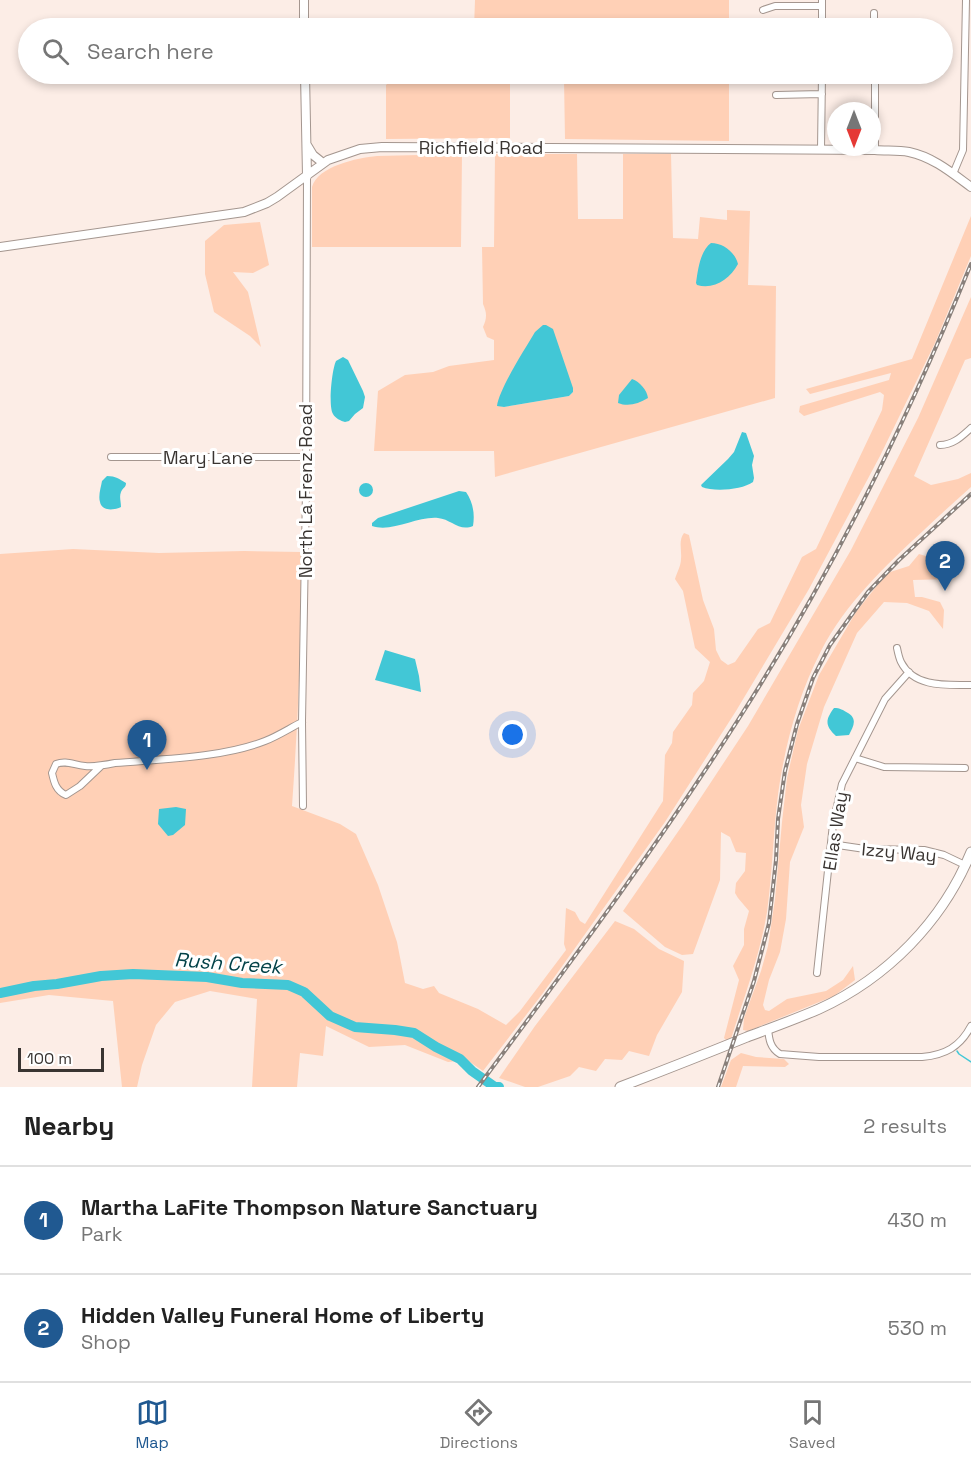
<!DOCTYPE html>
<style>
body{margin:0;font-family:"Space Grotesk",sans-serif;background:#f2f2f2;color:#222}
.compass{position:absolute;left:827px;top:102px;width:54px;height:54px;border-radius:50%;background:#fff;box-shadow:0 3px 9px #0003;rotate:180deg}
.scale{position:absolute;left:18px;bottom:15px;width:86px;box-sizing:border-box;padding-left:6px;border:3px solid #393431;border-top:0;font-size:16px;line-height:21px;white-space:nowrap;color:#393431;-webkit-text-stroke:4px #fff;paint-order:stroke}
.you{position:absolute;left:513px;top:735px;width:21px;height:21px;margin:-15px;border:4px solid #fff;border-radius:50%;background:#1a73e8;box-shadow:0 0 0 9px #1a73e833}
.badge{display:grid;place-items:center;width:39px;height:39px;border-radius:50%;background:#205991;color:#fff;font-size:20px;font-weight:700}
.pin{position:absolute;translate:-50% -50px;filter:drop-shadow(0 2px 3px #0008)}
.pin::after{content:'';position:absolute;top:32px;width:21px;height:18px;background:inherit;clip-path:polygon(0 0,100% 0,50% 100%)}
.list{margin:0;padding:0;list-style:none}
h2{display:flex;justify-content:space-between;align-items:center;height:78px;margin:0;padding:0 24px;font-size:26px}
h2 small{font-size:20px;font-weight:400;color:#767676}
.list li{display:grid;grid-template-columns:39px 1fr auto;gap:18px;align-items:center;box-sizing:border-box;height:108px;padding:0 24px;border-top:2px solid #e0e0e0}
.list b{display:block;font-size:22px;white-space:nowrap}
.list p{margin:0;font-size:20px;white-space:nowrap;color:#767676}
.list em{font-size:20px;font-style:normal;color:#767676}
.icon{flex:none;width:33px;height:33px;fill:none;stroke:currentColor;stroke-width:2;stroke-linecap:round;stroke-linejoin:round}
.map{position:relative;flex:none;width:971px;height:1087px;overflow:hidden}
.search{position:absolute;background:#fff;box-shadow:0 3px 9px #0003;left:18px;right:18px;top:18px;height:66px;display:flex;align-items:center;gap:15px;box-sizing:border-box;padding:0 21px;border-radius:33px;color:#767676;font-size:22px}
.sheet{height:294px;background:#fff}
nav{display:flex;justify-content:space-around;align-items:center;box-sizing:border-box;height:84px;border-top:2px solid #e0e0e0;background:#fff;font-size:16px;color:#767676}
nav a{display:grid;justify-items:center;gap:3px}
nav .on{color:#205991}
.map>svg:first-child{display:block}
.green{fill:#ffd0b6;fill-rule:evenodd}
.water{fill:#42c7d6}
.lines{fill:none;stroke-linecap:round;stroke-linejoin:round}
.stream{stroke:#42c7d6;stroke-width:1.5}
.river{stroke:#42c7d6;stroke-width:10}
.minor-casing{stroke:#a4968f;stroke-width:8}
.tertiary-casing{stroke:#a4968f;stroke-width:10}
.secondary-casing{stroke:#a4968f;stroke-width:11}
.minor{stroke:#fff;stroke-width:6}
.tertiary{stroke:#fff;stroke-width:8}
.secondary{stroke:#fff;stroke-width:9}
.rail-casing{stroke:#89807b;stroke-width:4}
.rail{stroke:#fff;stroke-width:1.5;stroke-dasharray:4.5;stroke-linecap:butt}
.labels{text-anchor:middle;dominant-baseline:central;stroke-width:6;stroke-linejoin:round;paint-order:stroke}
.street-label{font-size:18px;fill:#393431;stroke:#fff}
.water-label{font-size:20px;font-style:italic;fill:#034248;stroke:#fff}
</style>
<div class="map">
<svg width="971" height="1087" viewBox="0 0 971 1087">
<rect width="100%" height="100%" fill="#fcede6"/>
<path class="green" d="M475 0H729V28H474Z
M450 74H472L473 77 510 78V138L386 139V85L395 76H449Z
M559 74H729V141L565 139 564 79H559Z
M462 154 461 247H312V187C318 166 357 158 377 156Z
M495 154H577L578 219H623V154H671L673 238 698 239 700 217 727 220V210L750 211 748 285 776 286 775 398 495 477 494 451H374L378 391 405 375 433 372 449 366 494 360V340L487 337 483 327C487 318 487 313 483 304L482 247H494ZM573 388V392L569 396 504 407H500Z
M971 216V256L935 343 880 456 809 589 736 711 665 822 543 993 483 1071 467 1060 448 1062 405 1045 369 1047 326 1026 323 1056 300 1053 297 1087H252L257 999 210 991 175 1002 156 1025 142 1065 137 1087H122L113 1001 49 995 0 1003V554L73 549 159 553 244 551 301 552C302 637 298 721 292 806L340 824 356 834 378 885 397 942 405 983 423 989 434 986 439 993 478 1009 506 1025 520 1011 566 950 564 944 566 908 575 912 580 921 585 924 663 801 665 755 672 743 673 732 692 705 693 693 704 681 710 662 695 648 683 591 675 579C677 572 681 566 681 559 682 550 678 541 684 533L689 535 703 600 714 629 716 650 721 660 728 665 735 662 758 629 770 623 802 557 816 549 882 410 884 395 880 392 804 416 799 412 800 406 889 380 891 373 810 394 806 389 912 359Z
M260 222 269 265 253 273 233 272 248 292 261 347 250 336 214 312 205 274V241L224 225Z
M971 297V358L965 360 914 476 931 485 958 479 971 473V487C955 501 939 516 924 530 885 566 845 604 821 651 797 697 783 752 777 803 773 839 772 876 767 912 760 955 744 997 731 1039L726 1040 724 1038 739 980 733 966 744 945V929L749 911 738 898 735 893 736 883 745 871 746 853 736 852 730 837 721 832 720 880 693 954 682 955 665 947 623 911 684 823 748 726 851 550 918 418Z
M919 554 929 557 936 570 948 573 952 576V579L913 580 915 597H922L940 602 944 610 943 629 929 611 907 603 884 602 857 633 824 707 807 764 801 805 804 827 790 862 786 919 780 952 769 980 763 1005 765 1010 769 1011 787 999 826 991 843 980 853 966 855 980 834 996 748 1031 743 1030 744 1018 761 971 768 946 775 899 782 822 787 778 798 730 819 675 856 612 887 573 909 566Z
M615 921 634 929 659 949 684 961 682 992 657 1035 649 1056 629 1051 622 1060 605 1059 596 1071 579 1067 570 1076 538 1087H525L499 1078 535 1026Z
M741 1053 756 1057 784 1059 789 1064 785 1067 743 1066 736 1087H721L731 1060Z"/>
<path class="water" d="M711 243C723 243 735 252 738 264 730 279 714 290 697 285L696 283C698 270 700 251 711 243Z
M543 325H546L553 329 573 388V392L569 396 504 407 497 406C499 389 525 349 535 332Z
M343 357 348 360 363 391 365 397 363 408 355 414 349 421 345 422C341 421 335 418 333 414 328 406 332 369 336 361Z
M632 379C640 382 647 390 648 398 638 404 628 407 618 403L619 395Z
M742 432 746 433 754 456 752 465 754 478 753 482C742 490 714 492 702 487L701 485 728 459 734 452Z
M107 476C116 476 119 479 126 483 126 488 123 487 121 492 119 497 121 501 121 507 115 510 102 512 100 502 98 496 101 487 102 481Z
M359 490a7 7 0 1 1 14 0a7 7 0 1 1-14 0Z
M459 491 466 492C473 502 475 514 473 526 459 532 451 519 438 518 417 516 392 533 372 526V523L378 518Z
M385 650 415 659 419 676 421 692 375 680Z
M834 708C840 708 843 710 848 713 858 719 853 727 849 735L836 736C825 726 825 720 834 708Z
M176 807 186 809 185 825 173 835 168 836 158 824 159 809Z"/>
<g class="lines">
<path class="stream" d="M957 1051 959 1054 971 1062"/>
<path class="river" d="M0 993 34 986 57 984 101 976 133 974 207 977 242 983 288 985 304 992 330 1016 355 1027 395 1030 414 1033 436 1047 460 1059 472 1071 495 1087H499"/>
<g class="minor-casing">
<path id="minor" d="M763 10 775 6H822
M874 13V28
M822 28V0
M875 74V150
M776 95 822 94
M821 150 822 74
M953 174 963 150 966 0
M940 445C953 445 961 437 971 428
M111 457H306
M897 648C898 653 899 658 901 662 914 688 947 685 971 685
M855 758 884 767 965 768
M101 766 80 786 66 795C56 791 54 782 52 773L56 764C66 760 74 765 85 766 95 767 105 765 115 763 161 759 222 758 265 741 278 736 290 728 302 722
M303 806 302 722 306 490 307 176
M831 844 865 849 924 850 944 855 965 865
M817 973 833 824 842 784 885 699 909 672
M768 1029C769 1039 770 1048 780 1054L819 1057H922C945 1055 960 1047 971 1026"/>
</g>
<g class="tertiary-casing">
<path id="tertiary" d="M304 0V28
M305 74 307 176
M307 145 313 155 323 163
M0 247 244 212 267 203 277 197 328 160 360 149 382 147 875 150C886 151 898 150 909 152 933 157 952 173 971 187"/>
</g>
<g class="secondary-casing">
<path id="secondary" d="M620 1087C662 1071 705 1054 747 1037 771 1028 796 1019 819 1009 887 978 943 921 971 852"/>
</g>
<use href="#minor" class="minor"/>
<use href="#tertiary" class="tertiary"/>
<use href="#secondary" class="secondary"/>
<g class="rail-casing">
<path id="rail" d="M478 1087C567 967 657 847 738 720 830 577 907 422 971 264
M718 1087 754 981 769 923 776 860 778 819 785 771 797 724 813 678 830 645 868 592 899 560 971 494"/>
</g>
<use href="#rail" class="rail"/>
</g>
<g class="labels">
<g class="street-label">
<text x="481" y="147">Richfield Road</text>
<text x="208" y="457">Mary Lane</text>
<text transform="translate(305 491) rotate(-90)">North La Frenz Road</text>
<text transform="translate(835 831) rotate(-81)">Ellas Way</text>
<text transform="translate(899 852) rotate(5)">Izzy Way</text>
</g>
<g class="water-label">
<text transform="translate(228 963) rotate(4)">Rush Creek</text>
</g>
</g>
</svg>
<svg class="compass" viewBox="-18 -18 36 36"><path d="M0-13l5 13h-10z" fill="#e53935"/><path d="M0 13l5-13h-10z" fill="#767676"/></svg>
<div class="scale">100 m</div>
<div class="you"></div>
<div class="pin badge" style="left:147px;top:770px">1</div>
<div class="pin badge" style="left:945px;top:591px">2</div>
<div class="search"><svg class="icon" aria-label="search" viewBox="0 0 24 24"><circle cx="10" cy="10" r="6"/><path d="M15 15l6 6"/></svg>Search here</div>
</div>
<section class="sheet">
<h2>Nearby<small>2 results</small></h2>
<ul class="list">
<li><span class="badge">1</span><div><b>Martha LaFite Thompson Nature Sanctuary</b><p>Park</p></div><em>430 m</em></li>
<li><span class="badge">2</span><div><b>Hidden Valley Funeral Home of Liberty</b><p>Shop</p></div><em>530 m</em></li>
</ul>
</section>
<nav>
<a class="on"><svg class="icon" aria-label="map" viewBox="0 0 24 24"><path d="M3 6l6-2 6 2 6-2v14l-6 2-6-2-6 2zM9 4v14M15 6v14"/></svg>Map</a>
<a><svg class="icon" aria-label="directions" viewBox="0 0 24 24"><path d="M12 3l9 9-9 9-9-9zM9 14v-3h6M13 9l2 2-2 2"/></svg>Directions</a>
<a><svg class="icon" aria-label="saved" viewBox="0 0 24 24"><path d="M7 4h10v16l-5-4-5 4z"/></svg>Saved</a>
</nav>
